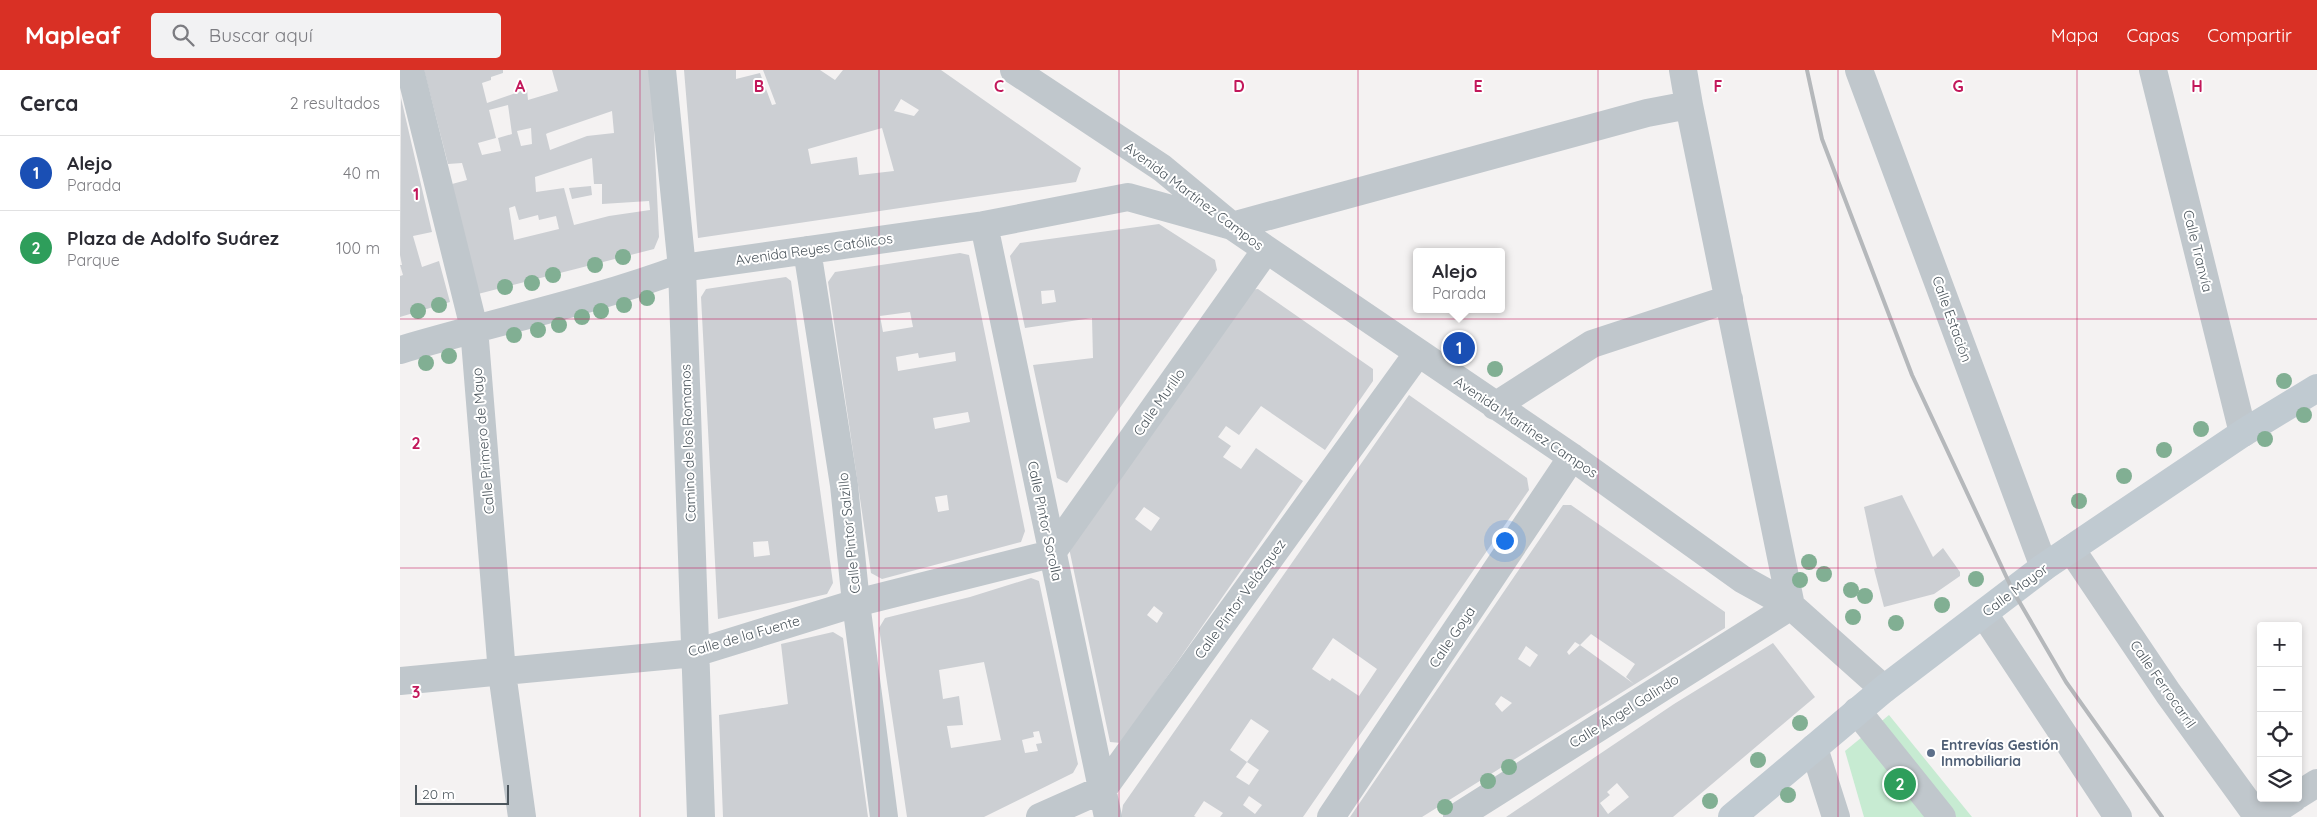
<!DOCTYPE html>
<html lang="es">
<meta charset="utf-8">
<style>
body{margin:0;font-family:Quicksand,sans-serif;background:#f2f2f3;color:#2b2b33}
.controls{position:absolute;right:15px;bottom:15px;display:grid;overflow:hidden;border-radius:5px;box-shadow:0 2px 8px #0003}
.controls button{width:45px;height:45px;display:grid;place-items:center;padding:0;border:0;border-bottom:1px solid #e1e1e2;background:#fff;color:#2b2b33;font:25px sans-serif}
.scale{position:absolute;left:15px;bottom:12px;width:94px;box-sizing:border-box;padding-left:5px;border:2px solid #4c565d;border-top:0;font-size:14px;line-height:18px;white-space:nowrap;color:#4c565d;-webkit-text-stroke:4px #fff;paint-order:stroke}
.you{position:absolute;left:1104px;top:470px;width:18px;height:18px;margin:-12px;border:4px solid #fff;border-radius:50%;background:#1a73e8;box-shadow:0 0 0 8px #1a73e833}
.badge{display:grid;place-items:center;width:32px;height:32px;border-radius:50%;background:#d93025;color:#fff;font-size:16px;font-weight:700}
.pin{position:absolute;translate:-50% -50%;border:2px solid #fff;box-shadow:0 1px 5px #0006}
.popup{position:absolute;left:1013px;top:178px;width:92px;height:65px;box-sizing:border-box;display:grid;place-content:center;border-radius:5px;background:#fff;filter:drop-shadow(0 1px 4px #0005);font-size:16px;white-space:nowrap;color:#7c7c81}
.popup b{font-size:19px;color:#2b2b33}
.popup::after{content:'';position:absolute;left:50%;top:100%;margin-left:-10px;border:10px solid transparent;border-top-color:#fff}
.list{margin:0;padding:0;list-style:none}
h2{display:flex;justify-content:space-between;align-items:center;height:65px;margin:0;padding:0 20px;font-size:21px}
h2 small{font-size:16px;font-weight:400;color:#7c7c81}
.list li{display:grid;grid-template-columns:32px 1fr auto;gap:15px;align-items:center;box-sizing:border-box;height:75px;padding:0 20px;border-top:1px solid #e1e1e2}
.list b{display:block;font-size:19px;white-space:nowrap}
.list p{margin:0;font-size:16px;white-space:nowrap;color:#7c7c81}
.list em{font-size:16px;font-style:normal;color:#7c7c81}
.icon{flex:none;width:28px;height:28px;fill:none;stroke:currentColor;stroke-width:2;stroke-linecap:round;stroke-linejoin:round}
.map{position:relative;flex:none;width:1917px;height:747px;overflow:hidden}
header{display:flex;align-items:center;gap:30px;box-sizing:border-box;height:70px;padding:0 25px;background:#d93025;color:#fff}
header strong{font-size:24px}
nav{display:flex;gap:28px;margin-inline-start:auto;font-size:18px}
.search{width:350px;height:45px;background:#f2f2f3;display:flex;align-items:center;gap:12px;box-sizing:border-box;padding:0 18px;border-radius:5px;color:#7c7c81;font-size:19px}
main{display:flex}
aside{flex:1;background:#fff}
.map>svg:first-child{display:block}
.green{fill:#c7ebd2}
.building{fill:#cccfd3;fill-rule:evenodd}
.lines{fill:none;stroke-linecap:round;stroke-linejoin:round}
.street{stroke:#c0c7cc;stroke-width:28}
.secondary{stroke:#c0cad1;stroke-width:28}
.rail{stroke:#b5b8bb;stroke-width:4}
.tree{fill:#81af93}
.grid{fill:none;stroke:#c2185b;stroke-width:1;stroke-opacity:0.55}
.service-dot{fill:#5c6f8a;stroke:#fff;stroke-width:2}
.labels{text-anchor:middle;dominant-baseline:central;stroke-width:4;stroke-linejoin:round;paint-order:stroke}
.street-label{font-size:14px;fill:#4c565d;stroke:#fff}
.service-label{font-size:14px;font-weight:bold;fill:#4e5e75;stroke:#fff;text-anchor:start}
.grid-label{font-size:16px;text-anchor:middle;font-weight:bold;fill:#c2185b;stroke:#fff;stroke-width:4;stroke-linejoin:round;paint-order:stroke}
</style>
<header>
<strong>Mapleaf</strong>
<div class="search"><svg class="icon" aria-label="search" viewBox="0 0 24 24"><circle cx="10" cy="10" r="6"/><path d="M15 15l6 6"/></svg>Buscar aquí</div>
<nav><a>Mapa</a><a>Capas</a><a>Compartir</a></nav>
</header>
<main>
<aside>
<h2>Cerca<small>2 resultados</small></h2>
<ul class="list">
<li><span class="badge" style="background:#1a4fb4">1</span><div><b>Alejo</b><p>Parada</p></div><em>40 m</em></li>
<li><span class="badge" style="background:#2e9e5b">2</span><div><b>Plaza de Adolfo Suárez</b><p>Parque</p></div><em>100 m</em></li>
</ul>
</aside>
<div class="map">
<svg width="1917" height="747" viewBox="0 0 1917 747">
<rect width="100%" height="100%" fill="#f4f2f2"/>
<path class="green" d="M1489 645 1572 747H1464L1445 681Z"/>
<path class="building" d="M24 0H103V3L91 7V10L82 13 87 33 127 19 128 30 158 21 152 0H251L259 167 254 179 78 224 52 114 67 110 62 93 48 94ZM108 35 112 64 98 68 101 81 82 85 78 73 96 68 89 40ZM212 41 214 63 187 66 150 80 146 64 148 63ZM131 58 132 74 121 76 117 61ZM192 88 194 114H202V134L249 131 250 140 209 146 174 155 164 118 136 122 135 107ZM115 136 119 150 138 145 139 150 156 146 159 159 114 170 109 138Z
M284 0H336V9L360 3 372 35 376 34 363 0H420L435 10 443 0H541L681 98 676 112 298 168ZM501 29 519 40 514 46 494 41ZM482 58 494 101 459 105 457 87 411 94 408 79Z
M1 28 32 162 13 166 22 197 39 191 50 232 0 247V206L3 205 0 195H2L0 185Z
M191 116 192 125 172 129 169 118Z
M759 154 815 190 817 200 667 413 657 408 633 295 693 288 692 248 625 258 610 186 620 173ZM654 220 656 232 642 234 641 221Z
M560 183 569 185 625 461 621 472 482 509 471 503 428 212 435 202ZM510 242 513 257 483 262 480 246ZM555 282 556 291 498 301 496 287 518 283 519 288ZM568 342 570 352 535 359 533 348ZM547 425 549 440 538 442 535 427Z
M386 207 391 211 433 513 427 524 318 549 301 227 306 219ZM368 471 370 485 354 487 353 472Z
M858 219 973 299V311L925 380 861 336 839 365 826 356 818 367 831 376 823 387 841 399 856 378 903 411 721 673 710 672 669 478 847 220ZM744 437 760 448 751 461 735 449ZM754 536 763 543 757 553 747 545Z
M1009 325 1127 408 1129 420 903 747H820L823 743 804 731 794 746 796 747H721L723 735ZM933 568 977 599 959 626 932 608 930 611 912 599ZM851 649 869 661 847 692 859 700 849 715 836 707 847 692 830 680ZM849 726 862 735 855 744 843 735Z
M1502 425 1533 487 1543 478 1560 502V506L1534 524 1484 537 1474 499 1477 498 1464 437Z
M1163 435H1171L1325 542V558L1022 747H950ZM1191 564 1235 594 1226 607 1234 614 1180 575 1169 585 1167 582 1175 572 1180 575ZM1126 576 1138 585 1130 597 1118 589ZM1101 626 1112 633 1102 642 1095 634Z
M631 508 639 511 678 694 673 703 584 747H507L479 558 485 548 570 527ZM584 592 601 670 551 678 547 656 563 655 559 626 543 629 539 600ZM639 661 642 673 636 674 638 681 625 683 622 670 634 667 633 662Z
M433 562 443 568 468 747H323L319 645 388 634 381 574Z
M1373 573 1415 627 1273 747H1106L1274 634ZM1217 713 1229 727 1208 744 1200 733 1210 725 1207 722Z"/>
<g class="lines">
<path class="street" d="M10 0 74 258 102 603 122 747
M262 0 282 198 301 747
M614 0 762 98 832 156 1172 387 1342 509 1391 536 1484 619
M1283 0 1289 35
M1459 0 1644 497
M1753 0 1843 363
M584 155 708 747
M407 180 444 415 456 533 484 747
M0 280C94 252 191 232 282 198L584 155 728 127 832 156 1247 43 1289 35 1391 536 1057 747
M1095 336 1192 274 1329 229
M1671 479 1768 623 1858 747
M1584 544 1718 747
M0 611 295 583 456 533 651 484 866 180
M1457 641 1542 747
M1414 678 1436 747
M1898 725 1917 713
M640 747 703 719 1018 283
M931 747 1172 387
M1865 747 1894 728"/>
<path class="secondary" d="M1332 747 1484 619 1644 497 1843 363 1917 318"/>
<path class="rail" d="M1407 0 1422 69 1512 305 1613 521 1666 612 1762 747"/>
</g>
<g class="tree">
<circle cx="223" cy="187" r="8"/>
<circle cx="195" cy="195" r="8"/>
<circle cx="153" cy="205" r="8"/>
<circle cx="132" cy="213" r="8"/>
<circle cx="105" cy="217" r="8"/>
<circle cx="247" cy="228" r="8"/>
<circle cx="39" cy="235" r="8"/>
<circle cx="224" cy="235" r="8"/>
<circle cx="18" cy="241" r="8"/>
<circle cx="201" cy="241" r="8"/>
<circle cx="182" cy="247" r="8"/>
<circle cx="159" cy="255" r="8"/>
<circle cx="138" cy="260" r="8"/>
<circle cx="114" cy="265" r="8"/>
<circle cx="49" cy="286" r="8"/>
<circle cx="26" cy="293" r="8"/>
<circle cx="1095" cy="299" r="8"/>
<circle cx="1884" cy="311" r="8"/>
<circle cx="1904" cy="345" r="8"/>
<circle cx="1801" cy="359" r="8"/>
<circle cx="1865" cy="369" r="8"/>
<circle cx="1764" cy="380" r="8"/>
<circle cx="1724" cy="406" r="8"/>
<circle cx="1679" cy="431" r="8"/>
<circle cx="1409" cy="492" r="8"/>
<circle cx="1424" cy="504" r="8"/>
<circle cx="1576" cy="509" r="8"/>
<circle cx="1400" cy="510" r="8"/>
<circle cx="1451" cy="520" r="8"/>
<circle cx="1465" cy="526" r="8"/>
<circle cx="1542" cy="535" r="8"/>
<circle cx="1453" cy="547" r="8"/>
<circle cx="1496" cy="553" r="8"/>
<circle cx="1400" cy="653" r="8"/>
<circle cx="1358" cy="690" r="8"/>
<circle cx="1109" cy="697" r="8"/>
<circle cx="1088" cy="711" r="8"/>
<circle cx="1388" cy="725" r="8"/>
<circle cx="1310" cy="731" r="8"/>
<circle cx="1045" cy="737" r="8"/>
</g>
<path class="grid" d="M240 0V747M479 0V747M719 0V747M958 0V747M1198 0V747M1438 0V747M1677 0V747M0 249H1917M0 498H1917"/>
<circle class="service-dot" cx="1531" cy="683" r="5"/>
<g class="labels">
<g class="street-label">
<text transform="translate(794 126) rotate(37)">Avenida Martínez Campos</text>
<text transform="translate(414 179) rotate(-8)">Avenida Reyes Católicos</text>
<text transform="translate(1798 181) rotate(76)">Calle Tranvía</text>
<text transform="translate(1552 249) rotate(70)">Calle Estación</text>
<text transform="translate(759 332) rotate(-55)">Calle Murillo</text>
<text transform="translate(1126 357) rotate(34)">Avenida Martínez Campos</text>
<text transform="translate(83 371) rotate(-95)">Calle Primero de Mayo</text>
<text transform="translate(288 373) rotate(-92)">Camino de los Romanos</text>
<text transform="translate(645 451) rotate(78)">Calle Pintor Sorolla</text>
<text transform="translate(449 463) rotate(-96)">Calle Pintor Salzillo</text>
<text transform="translate(1615 520) rotate(-37)">Calle Mayor</text>
<text transform="translate(840 529) rotate(-54)">Calle Pintor Velázquez</text>
<text transform="translate(344 566) rotate(-16)">Calle de la Fuente</text>
<text transform="translate(1052 567) rotate(-56)">Calle Goya</text>
<text transform="translate(1763 614) rotate(55)">Calle Ferrocarril</text>
<text transform="translate(1224 641) rotate(-32)">Calle Ángel Galindo</text>
</g>
<g class="service-label">
<text x="1541" y="675">Entrevías Gestión<tspan x="1541" dy="16">Inmobiliaria</tspan></text>
</g>
</g>
<g class="grid-label">
<text x="120" y="22">A</text>
<text x="359" y="22">B</text>
<text x="599" y="22">C</text>
<text x="839" y="22">D</text>
<text x="1078" y="22">E</text>
<text x="1318" y="22">F</text>
<text x="1558" y="22">G</text>
<text x="1797" y="22">H</text>
<text x="16" y="130">1</text>
<text x="16" y="379">2</text>
<text x="16" y="628">3</text>
</g>
</svg>
<div class="controls">
<button>+</button>
<button>−</button>
<button><svg class="icon" aria-label="locate" viewBox="0 0 24 24"><circle cx="12" cy="12" r="6"/><path d="M12 2v4M12 18v4M2 12h4M18 12h4"/></svg></button>
<button><svg class="icon" aria-label="layers" viewBox="0 0 24 24"><path d="M12 4l9 5-9 5-9-5zM3 14l9 5 9-5"/></svg></button>
</div>
<div class="scale">20 m</div>
<div class="you"></div>
<div class="pin badge" style="left:1059px;top:278px;background:#1a4fb4">1</div>
<div class="popup"><b>Alejo</b>Parada</div>
<div class="pin badge" style="left:1500px;top:714px;background:#2e9e5b">2</div>
</div>
</main>
